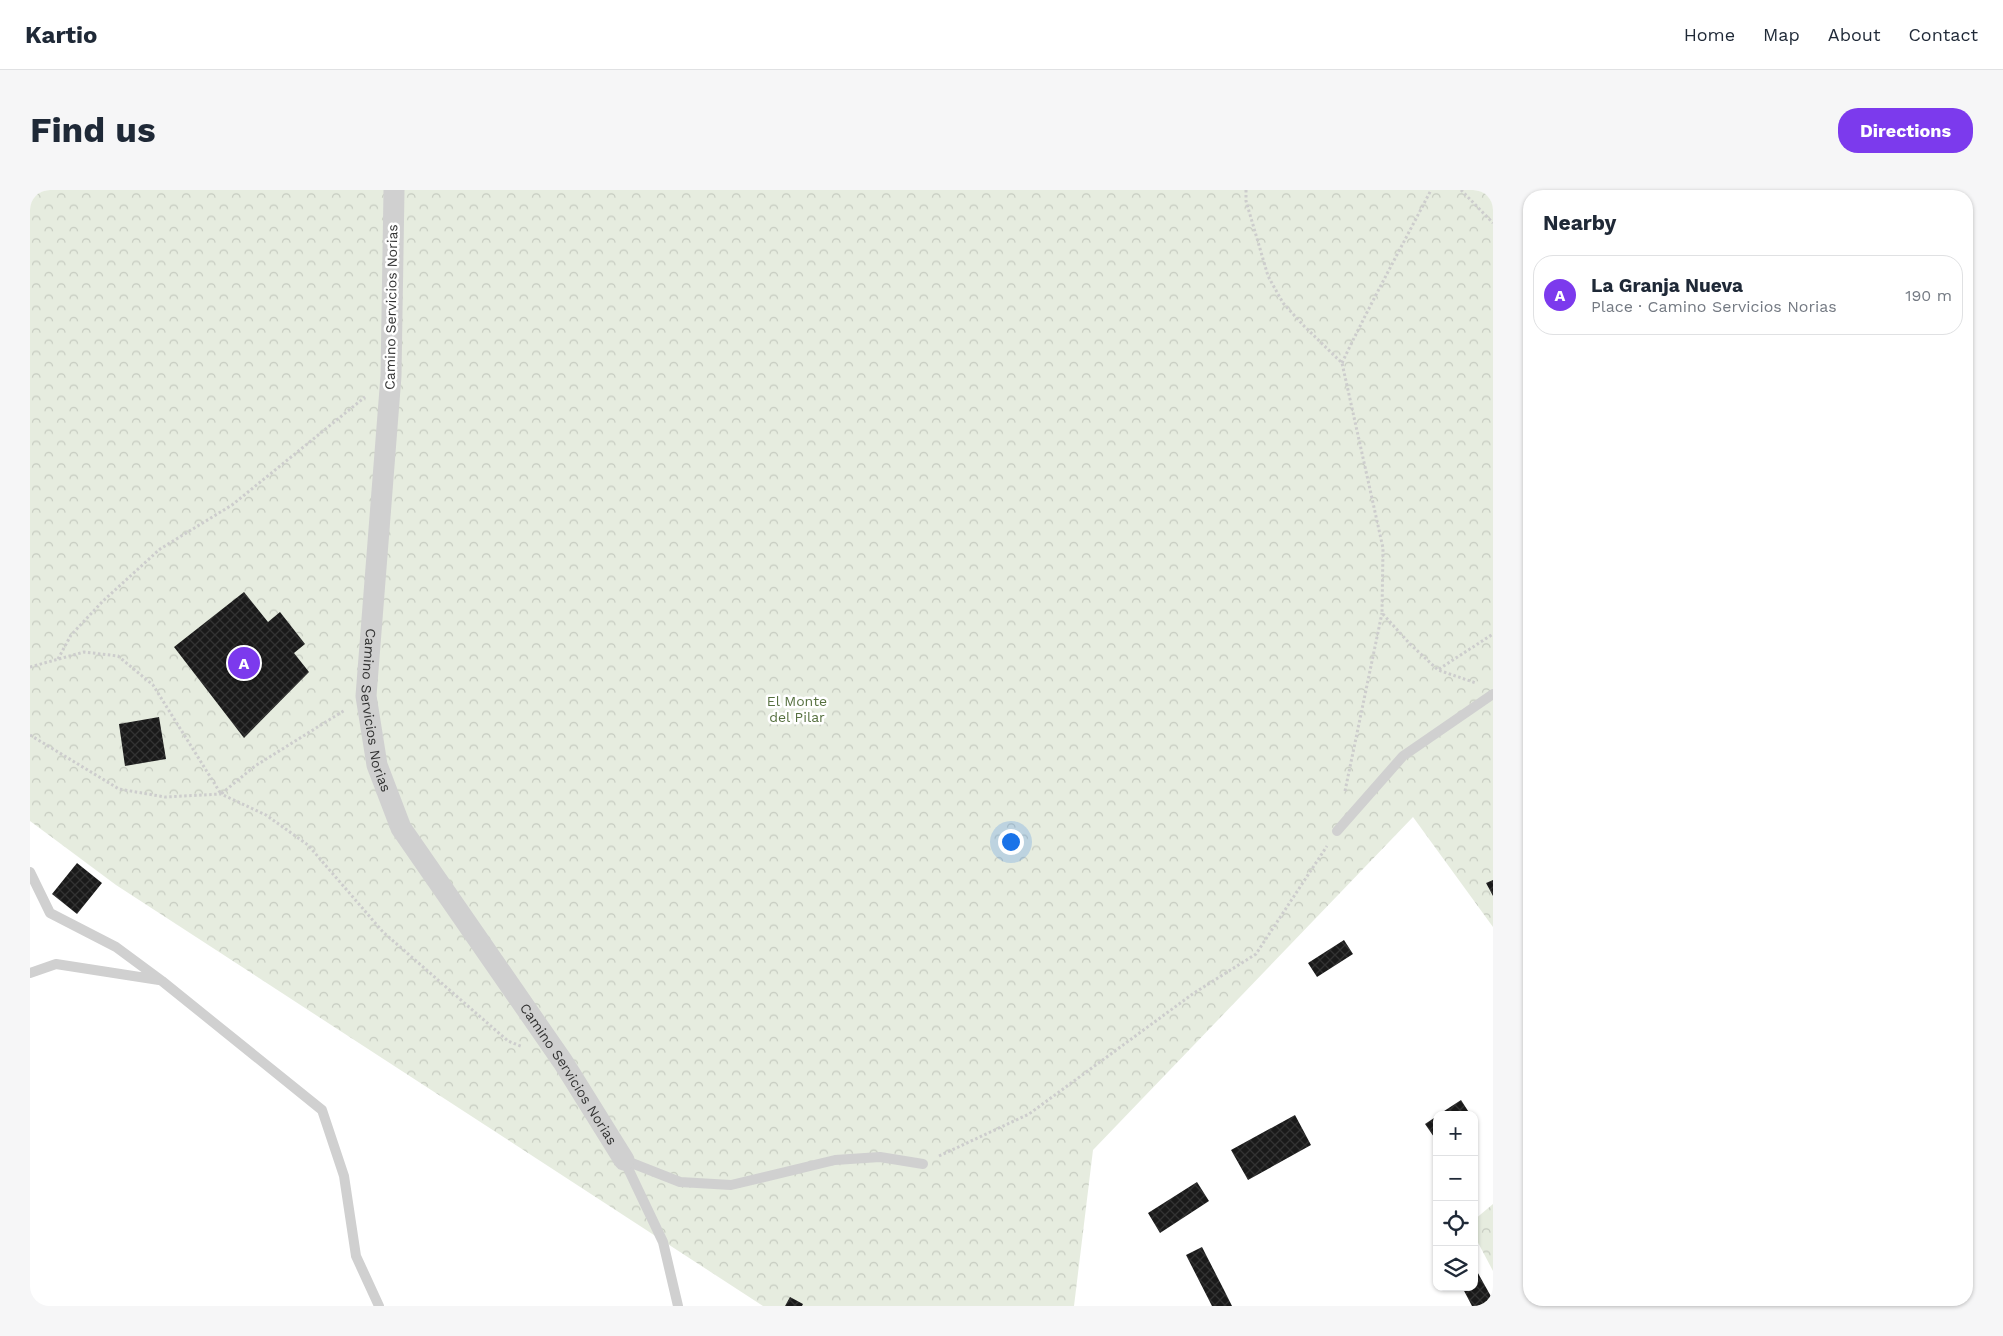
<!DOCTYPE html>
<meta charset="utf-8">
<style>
body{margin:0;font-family:"Work Sans",sans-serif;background:#f6f6f7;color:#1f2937}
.controls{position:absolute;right:15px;bottom:15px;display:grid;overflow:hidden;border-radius:10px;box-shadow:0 1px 4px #0004}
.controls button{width:45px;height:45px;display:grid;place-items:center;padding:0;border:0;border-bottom:1px solid #e0e1e3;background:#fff;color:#1f2937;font:25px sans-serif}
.you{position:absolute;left:980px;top:651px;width:18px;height:18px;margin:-12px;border:4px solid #fff;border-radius:50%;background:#1a73e8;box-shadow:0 0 0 8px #1a73e833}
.badge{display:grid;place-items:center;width:32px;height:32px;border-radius:50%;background:#7c3aed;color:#fff;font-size:16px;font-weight:700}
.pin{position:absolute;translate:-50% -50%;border:2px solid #fff;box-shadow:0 1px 5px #0006}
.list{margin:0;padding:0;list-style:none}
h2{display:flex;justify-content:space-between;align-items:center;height:65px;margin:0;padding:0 20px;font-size:21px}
h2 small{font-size:16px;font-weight:400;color:#747a83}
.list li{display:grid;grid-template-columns:32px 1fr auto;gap:15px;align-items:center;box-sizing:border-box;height:80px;margin:0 10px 10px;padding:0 10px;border:1px solid #e0e1e3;border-radius:20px}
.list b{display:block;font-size:19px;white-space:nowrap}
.list p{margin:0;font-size:16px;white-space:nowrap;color:#747a83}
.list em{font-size:16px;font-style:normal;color:#747a83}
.icon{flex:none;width:28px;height:28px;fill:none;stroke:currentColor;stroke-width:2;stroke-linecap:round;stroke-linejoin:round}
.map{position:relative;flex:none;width:1463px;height:1116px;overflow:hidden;border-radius:20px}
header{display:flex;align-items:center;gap:30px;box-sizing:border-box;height:70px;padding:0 25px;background:#fff;border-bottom:1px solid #e0e1e3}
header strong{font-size:24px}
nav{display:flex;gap:28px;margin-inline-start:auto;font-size:18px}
.intro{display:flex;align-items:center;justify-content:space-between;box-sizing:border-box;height:120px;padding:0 30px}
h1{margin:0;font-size:35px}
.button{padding:12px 22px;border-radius:20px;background:#7c3aed;color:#fff;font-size:18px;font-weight:700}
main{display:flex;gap:30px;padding:0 30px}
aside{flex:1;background:#fff;border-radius:20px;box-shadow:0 1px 4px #0004}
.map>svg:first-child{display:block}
.forest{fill:url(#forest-crowns)}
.building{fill:url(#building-cross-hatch)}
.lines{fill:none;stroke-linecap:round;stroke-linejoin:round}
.path{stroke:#cdcdcd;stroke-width:3;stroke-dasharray:2.5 2.5;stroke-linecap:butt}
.service{stroke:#d0d0d0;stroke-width:10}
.minor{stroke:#d0d0d0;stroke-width:21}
.labels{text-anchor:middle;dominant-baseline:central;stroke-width:5;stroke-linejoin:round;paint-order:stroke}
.street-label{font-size:14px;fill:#333;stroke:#fff}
.park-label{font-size:14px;fill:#56703f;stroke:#fff}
</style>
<header>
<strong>Kartio</strong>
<nav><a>Home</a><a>Map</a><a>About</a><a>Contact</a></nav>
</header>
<div class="intro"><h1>Find us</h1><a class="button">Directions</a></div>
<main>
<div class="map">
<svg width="1463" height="1116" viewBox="0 0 1463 1116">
<defs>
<pattern id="forest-crowns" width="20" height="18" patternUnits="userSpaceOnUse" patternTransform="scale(1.25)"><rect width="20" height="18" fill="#e6ecdf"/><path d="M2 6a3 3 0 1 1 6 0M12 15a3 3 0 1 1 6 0" fill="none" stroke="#c6cbc0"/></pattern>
<pattern id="building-cross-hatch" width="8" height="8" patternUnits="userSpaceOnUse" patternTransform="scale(1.25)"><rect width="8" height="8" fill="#1a1a1a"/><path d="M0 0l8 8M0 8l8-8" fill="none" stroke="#333"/></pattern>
</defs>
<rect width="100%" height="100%" fill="#fff"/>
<path class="forest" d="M0 0H1463V737L1383 627 1063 960 1044 1116H733L86 695 0 631Z
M1463 1014V1081L1444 1045V1030Z"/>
<path class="building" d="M214 402 238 432 250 422 275 454 264 463 279 482 214 548 144 457Z
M129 527 136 569 95 576 89 534Z
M47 673 72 693 47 724 22 704Z
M1463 690V706L1456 693Z
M1314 750 1323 764 1287 787 1278 773Z
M1431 910 1440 924 1438 925H1408Z
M1265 925 1281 955 1218 990 1201 960Z
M1407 926V946L1404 947 1395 934Z
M1167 992 1179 1011 1130 1043 1118 1023Z
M1172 1057 1193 1098 1202 1116H1182L1156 1065Z
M1444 1076 1463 1110V1116H1442L1432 1097H1444Z
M760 1107 773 1114 772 1116H755Z"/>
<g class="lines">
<path class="path" d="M1216 0V11L1238 86 1253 113 1274 136 1312 173 1353 358 1352 423 1380 454 1408 480 1446 493
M1431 0 1463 33
M1312 173C1340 114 1371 58 1401 0
M28 469 41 445 73 411 130 359 202 315 335 207
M0 477 54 462 88 466 123 495 191 604 225 576 315 520
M1409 479 1463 444
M0 545 89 599 135 607 191 604 236 625 278 655 353 742 478 851 493 857
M1315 601 1352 423
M909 966 999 924 1164 803 1226 764 1297 656"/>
<path class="service" d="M1307 641 1373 566 1463 504
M0 682 20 723 86 757 132 791 292 920 314 986 326 1066 349 1116
M0 783 26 774 129 790
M594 970 650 992 701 995 805 970 850 967 893 974
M594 970 633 1052 648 1116"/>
<path class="minor" id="s1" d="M364 0 361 186 336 506 347 575 371 638 533 872 594 970"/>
</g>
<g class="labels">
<g class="street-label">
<text transform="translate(361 117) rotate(-89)">Camino Servicios Norias</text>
<text stroke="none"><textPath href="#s1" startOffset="522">Camino Servicios Norias</textPath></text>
<text stroke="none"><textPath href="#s1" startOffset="942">Camino Servicios Norias</textPath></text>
</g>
<g class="park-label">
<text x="767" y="511">El Monte<tspan x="767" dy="16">del Pilar</tspan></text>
</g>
</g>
</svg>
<div class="controls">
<button>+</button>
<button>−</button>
<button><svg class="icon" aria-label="locate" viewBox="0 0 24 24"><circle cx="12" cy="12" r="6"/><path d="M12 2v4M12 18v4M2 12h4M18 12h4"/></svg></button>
<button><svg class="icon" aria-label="layers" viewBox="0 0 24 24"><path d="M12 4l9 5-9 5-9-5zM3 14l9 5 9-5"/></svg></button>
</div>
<div class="you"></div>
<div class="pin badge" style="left:214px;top:473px">A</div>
</div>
<aside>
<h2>Nearby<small></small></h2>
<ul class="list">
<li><span class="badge">A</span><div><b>La Granja Nueva</b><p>Place · Camino Servicios Norias</p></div><em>190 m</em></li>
</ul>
</aside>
</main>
